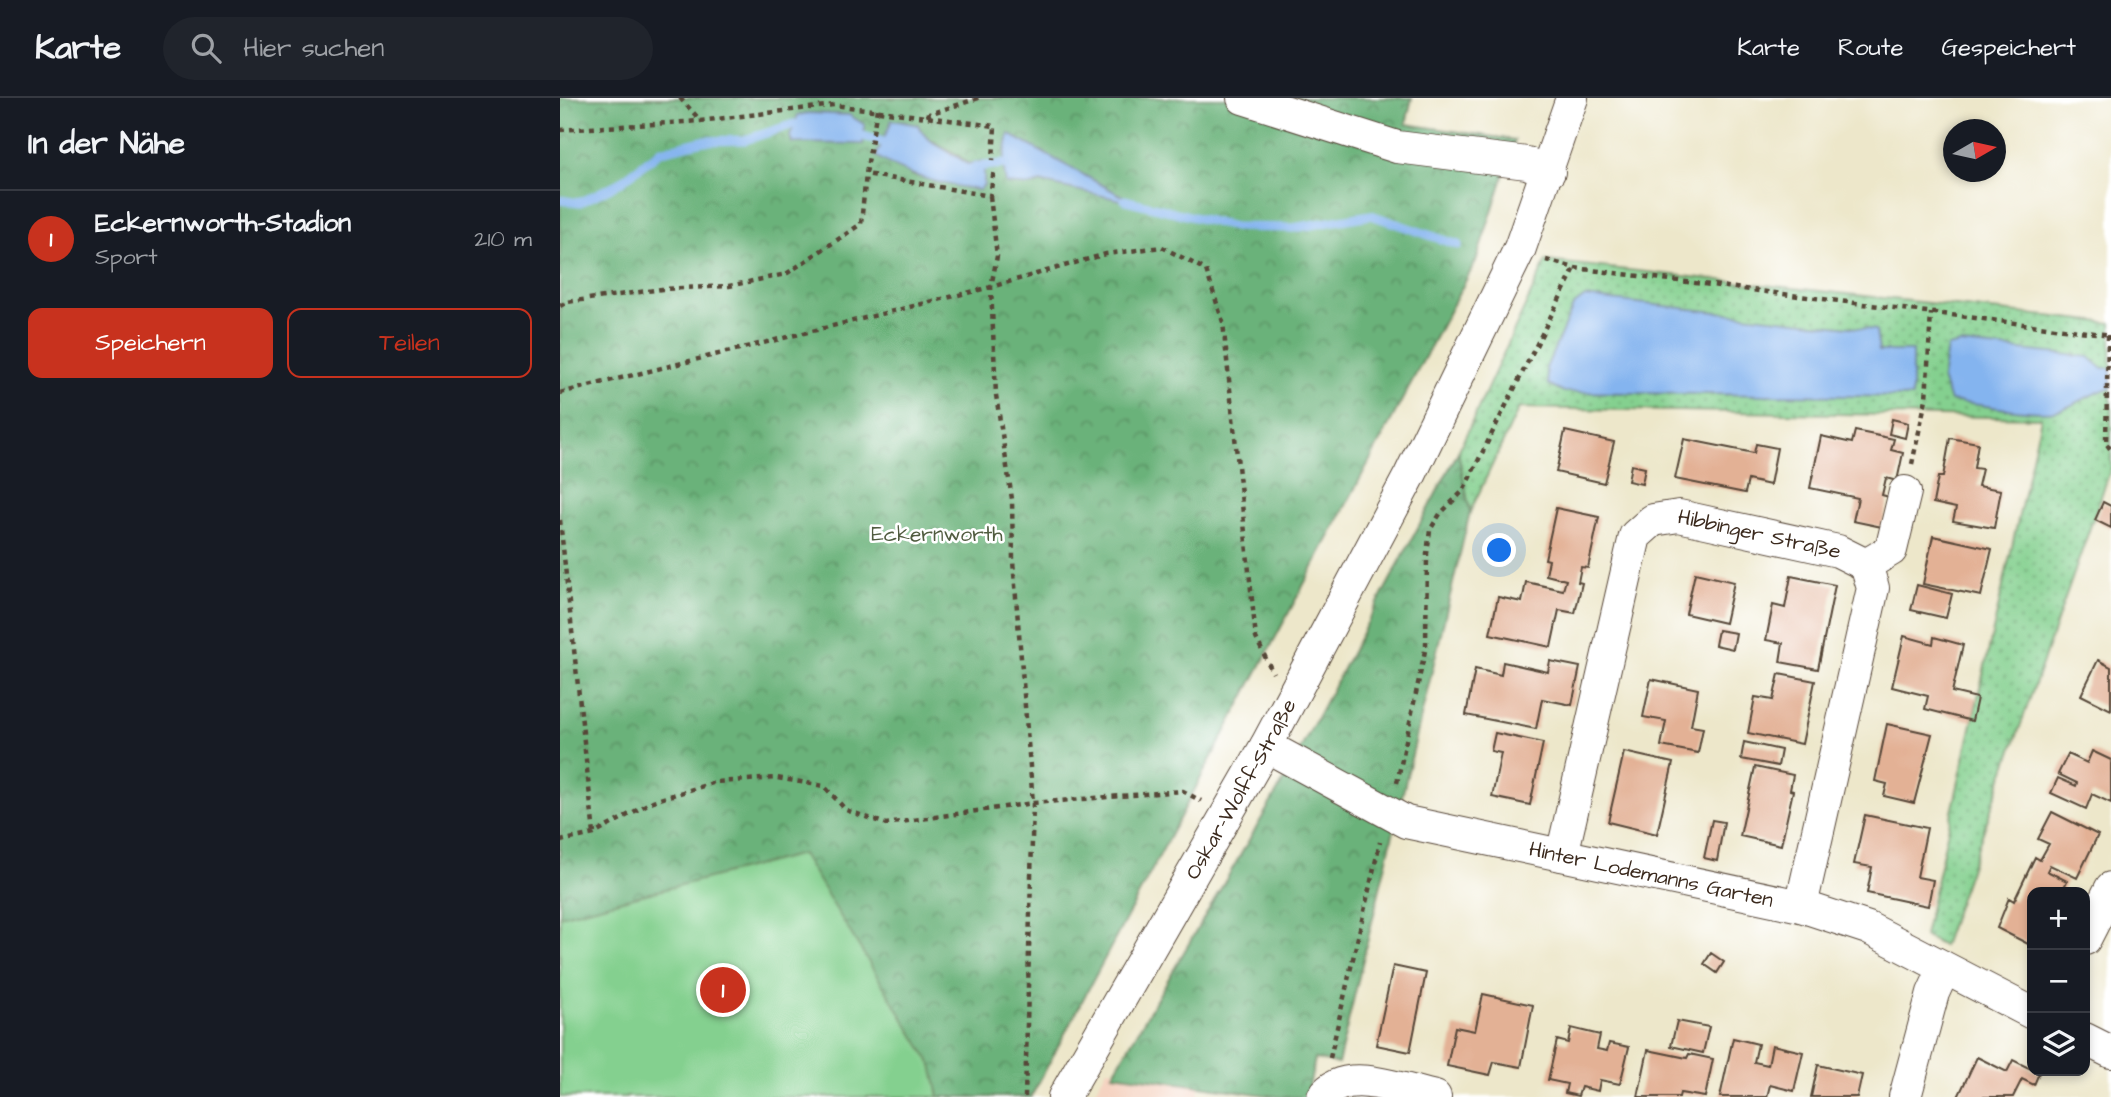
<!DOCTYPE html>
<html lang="de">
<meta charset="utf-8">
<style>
body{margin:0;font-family:"Architects Daughter",sans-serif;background:#20242c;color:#f1f3f6}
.controls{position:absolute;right:21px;bottom:21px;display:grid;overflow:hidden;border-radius:14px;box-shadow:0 4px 10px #0003}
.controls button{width:63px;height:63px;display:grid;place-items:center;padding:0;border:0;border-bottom:2px solid #363941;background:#171b24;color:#f1f3f6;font:35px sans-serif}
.compass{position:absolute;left:1383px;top:21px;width:63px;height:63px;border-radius:50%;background:#171b24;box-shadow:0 4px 10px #0003;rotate:81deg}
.you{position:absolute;left:940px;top:453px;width:24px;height:24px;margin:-18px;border:5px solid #fff;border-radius:50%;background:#1a73e8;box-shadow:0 0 0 10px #1a73e833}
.badge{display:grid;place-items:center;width:46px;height:46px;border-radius:50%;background:#c8321e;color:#fff;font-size:23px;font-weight:700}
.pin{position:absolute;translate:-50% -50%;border:4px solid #fff;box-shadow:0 2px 7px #0006}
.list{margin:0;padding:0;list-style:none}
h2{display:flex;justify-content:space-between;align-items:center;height:91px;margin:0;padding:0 28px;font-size:30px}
h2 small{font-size:23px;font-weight:400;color:#9ea1a6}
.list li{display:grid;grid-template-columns:46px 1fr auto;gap:21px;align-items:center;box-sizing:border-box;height:98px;padding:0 28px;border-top:2px solid #363941}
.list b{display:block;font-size:26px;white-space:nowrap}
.list p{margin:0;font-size:23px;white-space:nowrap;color:#9ea1a6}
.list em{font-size:23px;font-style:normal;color:#9ea1a6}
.actions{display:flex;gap:14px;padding:21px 28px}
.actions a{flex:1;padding:16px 0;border:2px solid #c8321e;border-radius:14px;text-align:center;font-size:24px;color:#c8321e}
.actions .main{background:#c8321e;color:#fff}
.icon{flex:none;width:38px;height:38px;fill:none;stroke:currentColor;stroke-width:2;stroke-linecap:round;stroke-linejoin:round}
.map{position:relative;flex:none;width:1551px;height:999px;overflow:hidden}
header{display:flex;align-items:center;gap:42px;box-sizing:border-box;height:98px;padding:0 35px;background:#171b24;border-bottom:2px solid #363941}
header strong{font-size:33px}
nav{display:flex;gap:38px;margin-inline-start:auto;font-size:24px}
.search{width:490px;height:63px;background:#20242c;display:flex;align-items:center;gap:18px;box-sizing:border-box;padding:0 24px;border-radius:38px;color:#9ea1a6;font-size:26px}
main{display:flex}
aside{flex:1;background:#171b24}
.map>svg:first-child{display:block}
.built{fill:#f5d3c1}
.grass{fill:url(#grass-dots);stroke:#607d56;stroke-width:2}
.forest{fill:url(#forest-crowns);stroke:#536e4c;stroke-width:2;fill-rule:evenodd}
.green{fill:#84d08f;stroke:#607d56;stroke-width:2}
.water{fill:#84b4ef;stroke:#606f86;stroke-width:2}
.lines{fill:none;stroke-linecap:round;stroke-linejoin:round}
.stream{stroke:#84b4ef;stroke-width:9}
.building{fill:#e3b195}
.minor-casing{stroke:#564638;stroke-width:34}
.path{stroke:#564638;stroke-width:4.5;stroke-dasharray:5 5;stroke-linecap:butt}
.minor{stroke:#fff;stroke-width:32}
.labels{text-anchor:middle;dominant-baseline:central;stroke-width:5;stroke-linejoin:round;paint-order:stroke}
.park-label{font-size:21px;fill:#515c40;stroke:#fff}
.street-label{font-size:21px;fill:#3b2a1e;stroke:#fff}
</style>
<header>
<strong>Karte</strong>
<div class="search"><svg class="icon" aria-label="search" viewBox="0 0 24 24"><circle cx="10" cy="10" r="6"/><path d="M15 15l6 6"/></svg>Hier suchen</div>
<nav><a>Karte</a><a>Route</a><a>Gespeichert</a></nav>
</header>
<main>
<aside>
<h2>In der Nähe<small></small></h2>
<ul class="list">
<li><span class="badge">1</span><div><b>Eckernworth-Stadion</b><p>Sport</p></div><em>210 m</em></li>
</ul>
<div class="actions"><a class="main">Speichern</a><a>Teilen</a></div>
</aside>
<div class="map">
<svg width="1551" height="999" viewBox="0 0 1551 999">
<defs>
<pattern id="grass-dots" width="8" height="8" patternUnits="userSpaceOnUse" patternTransform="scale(1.75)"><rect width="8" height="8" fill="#84d08f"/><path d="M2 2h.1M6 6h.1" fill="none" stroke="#6da974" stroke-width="1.8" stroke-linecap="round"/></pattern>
<pattern id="forest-crowns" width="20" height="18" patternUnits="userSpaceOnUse" patternTransform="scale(1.75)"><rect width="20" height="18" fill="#6bb27a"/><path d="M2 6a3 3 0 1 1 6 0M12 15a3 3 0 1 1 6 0" fill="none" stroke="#599163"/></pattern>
</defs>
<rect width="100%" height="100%" fill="#fff"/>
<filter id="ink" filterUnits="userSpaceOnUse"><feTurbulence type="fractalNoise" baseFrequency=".0143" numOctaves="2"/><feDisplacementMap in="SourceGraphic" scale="14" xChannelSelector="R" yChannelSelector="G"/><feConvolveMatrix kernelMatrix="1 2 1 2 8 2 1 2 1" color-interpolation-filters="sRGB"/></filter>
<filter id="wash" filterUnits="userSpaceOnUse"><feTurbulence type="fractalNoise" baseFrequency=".00686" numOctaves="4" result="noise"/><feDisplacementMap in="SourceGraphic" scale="28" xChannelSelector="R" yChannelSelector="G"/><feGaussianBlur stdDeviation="1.57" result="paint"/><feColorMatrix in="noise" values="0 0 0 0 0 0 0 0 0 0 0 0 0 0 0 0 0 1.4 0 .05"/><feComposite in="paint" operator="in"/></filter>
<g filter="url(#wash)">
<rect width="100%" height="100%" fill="#ede7ca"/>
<path class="built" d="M547 971 640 983 638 999H532Z"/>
<path class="grass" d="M986 163 1551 225V370L1383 848 1364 838 1481 320 959 310 910 414 898 354Z"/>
<path class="forest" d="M0 0H852L846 26 955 42 916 163 471 999H379L371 967 242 757 0 818ZM249 15 289 17 305 27 303 46ZM358 27C368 48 392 48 407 65 412 72 415 84 418 92L350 77ZM449 37 572 103V104L480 84Z
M898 354 910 414 778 966 755 961 747 999H720L553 976 724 682Z"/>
<path class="green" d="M242 756 372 967 379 999H0V818Z"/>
<path class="water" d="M249 15 289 17 305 27 303 46 232 45 230 38 238 17Z
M332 22 358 27C367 47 391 52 407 66L424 63V87L419 92C381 86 348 79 316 58Z
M449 36 575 105 480 84 472 88 446 86 443 66Z
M1025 199 1316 232 1319 253H1352V299L1004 294 988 286 986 270 1013 208Z
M1401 246 1529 259 1542 270H1551V290C1532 293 1518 308 1495 313 1473 317 1416 306 1390 303L1382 281 1387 249Z"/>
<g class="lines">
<path class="stream" d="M293 35 330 46
M416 69 443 66 454 69
M0 102 19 105 59 85 101 53 143 43 185 42 234 26 245 28
M565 102 674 129 733 130 811 117 898 147"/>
</g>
<g id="blocks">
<path class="building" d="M1332 321 1348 325 1345 340 1329 336Z
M1005 333 1054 344 1044 385 996 374Z
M1295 333 1334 341 1331 352 1343 355 1337 383 1326 380 1322 397 1329 399 1322 429 1293 423 1298 400 1250 390 1261 338 1292 345Z
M1390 340 1418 345 1414 370 1422 371 1418 388 1441 392 1434 430 1393 423 1396 410 1373 405 1378 379H1383Z
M1124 341 1194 355 1196 346 1217 350 1210 387 1188 382 1185 395 1115 381Z
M1071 367 1085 370 1082 386 1068 383Z
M1543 404 1551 408V430L1535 422Z
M996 410 1039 419 1028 470 1021 469 1018 484 1022 485 1015 515 999 512 991 549 930 536 938 499 962 504 966 484 1003 492 1006 482 986 477 989 462 985 461Z
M1373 438 1432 451 1421 498 1363 486Z
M1135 475 1174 484 1165 525 1126 516Z
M1231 478 1275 487 1258 571 1220 564 1223 545 1206 542 1213 507 1225 510Z
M1357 487 1392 496 1386 520 1351 512Z
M1158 532 1176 535 1173 551 1155 547Z
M1344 538 1373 546 1374 539 1403 547 1392 594 1417 600 1412 623 1365 611 1368 598 1332 589Z
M1538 562 1551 569V612L1521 597Z
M990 563 1020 569 1012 607 982 601 976 631 906 617 915 571 941 577 943 564 988 574Z
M1219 576 1255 583 1242 646 1188 635 1195 599 1213 602Z
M1091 581 1138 591 1131 628 1143 630 1138 655 1101 648 1106 623 1083 619Z
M1327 626 1372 636 1354 705 1324 698 1327 686 1315 683Z
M935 635 983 645 970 707 932 699 941 655 931 653Z
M1184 644 1221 652 1218 668 1181 661Z
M1532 653 1551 662V705L1532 696 1526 711 1491 695 1498 680 1516 688 1517 685 1498 676 1508 656 1527 665Z
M1064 654 1113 665 1097 736 1048 724Z
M1195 669 1233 677 1230 692 1233 693 1221 747 1180 738Z
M1492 714 1538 737 1517 780 1490 767 1487 773 1507 783 1502 794H1472V848L1437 830 1449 800 1454 803 1475 759 1480 762 1489 746 1478 741Z
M1305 717 1367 730 1357 779 1373 782 1368 808 1307 795 1312 769 1294 766Z
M1152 722 1164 724 1157 763 1144 760Z
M1151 855 1164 864 1157 875 1144 866Z
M833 868 866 875 850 954 816 947Z
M923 896 973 907 961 969 934 964 930 977 887 968 895 929 915 933Z
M1117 923 1149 929 1143 955 1111 948Z
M1011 930 1040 937 1037 951 1047 953 1049 945 1069 949 1060 986 1040 982 1038 993 1021 989 1018 998 1005 995 1007 986 988 982 997 942 1008 945Z
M1173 940 1198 946 1194 964 1208 967 1212 947 1243 954 1234 993 1210 987 1207 999H1160Z
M1088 952 1127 960 1129 956 1153 961 1145 999 1120 995 1119 999H1078Z
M1417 959 1447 974 1453 962 1479 975 1474 987 1462 981 1453 999H1398Z
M1258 967 1302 977 1297 999H1251Z"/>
</g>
</g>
<g filter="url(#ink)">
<use href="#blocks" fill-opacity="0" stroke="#564638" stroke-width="2"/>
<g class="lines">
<g class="minor-casing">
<g id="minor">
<path d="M683 0 837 49 967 65 989 74"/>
<path d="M1306 467 1331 452 1345 394"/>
<path id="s1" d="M706 648 846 724 1241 808 1308 830 1472 915"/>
<path id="s2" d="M1002 757 1075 438 1093 422 1119 418 1278 453 1306 467 1313 490 1241 808"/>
<path d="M1525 841 1551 790"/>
<path d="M1525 941 1551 954"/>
<path id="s3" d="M504 999 706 648 850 377 960 150 1012 0"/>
<path d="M763 999C784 967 845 993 875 999"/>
<path d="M1345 999 1373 895 1384 871"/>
</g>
</g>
<path class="path" d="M120 0 140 22
M317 11 306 76 430 98 434 71
M366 17 419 0
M0 32 140 23 274 7 435 28 433 62
M430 98 437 158 431 189 436 297 452 401 453 463 473 705 465 999
M986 162 1015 170 1551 237
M0 208 7 204 102 191 169 188 226 176 301 126 306 76
M1548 237 1546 345 1551 352
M0 295 431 189 546 156 602 149 646 172 663 224 696 540 713 575
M1352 366 1366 301 1371 215
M0 422 34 736
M837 685 866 548 867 456 870 432 880 416 903 393 1015 170
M0 743 34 736 93 703 156 684 217 680 264 688 286 712 326 726 473 705 623 693 641 703
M770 960 820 744"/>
<use href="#minor" class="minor"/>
</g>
</g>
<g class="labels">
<g class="park-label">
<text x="377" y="436">Eckernworth</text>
</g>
<g class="street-label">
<text stroke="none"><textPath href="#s2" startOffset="460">Hibbinger Straße</textPath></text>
<text stroke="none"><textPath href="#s3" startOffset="355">Oskar-Wolff-Straße</textPath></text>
<text stroke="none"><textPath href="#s1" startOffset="410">Hinter Lodemanns Garten</textPath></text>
</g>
</g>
</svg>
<div class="controls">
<button>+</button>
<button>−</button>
<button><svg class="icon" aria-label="layers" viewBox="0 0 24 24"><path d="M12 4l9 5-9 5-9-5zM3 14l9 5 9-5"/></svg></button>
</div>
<svg class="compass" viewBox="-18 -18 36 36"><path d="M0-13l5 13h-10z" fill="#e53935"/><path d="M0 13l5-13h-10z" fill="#9ea1a6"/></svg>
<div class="you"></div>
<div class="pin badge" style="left:163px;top:892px">1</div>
</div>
</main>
